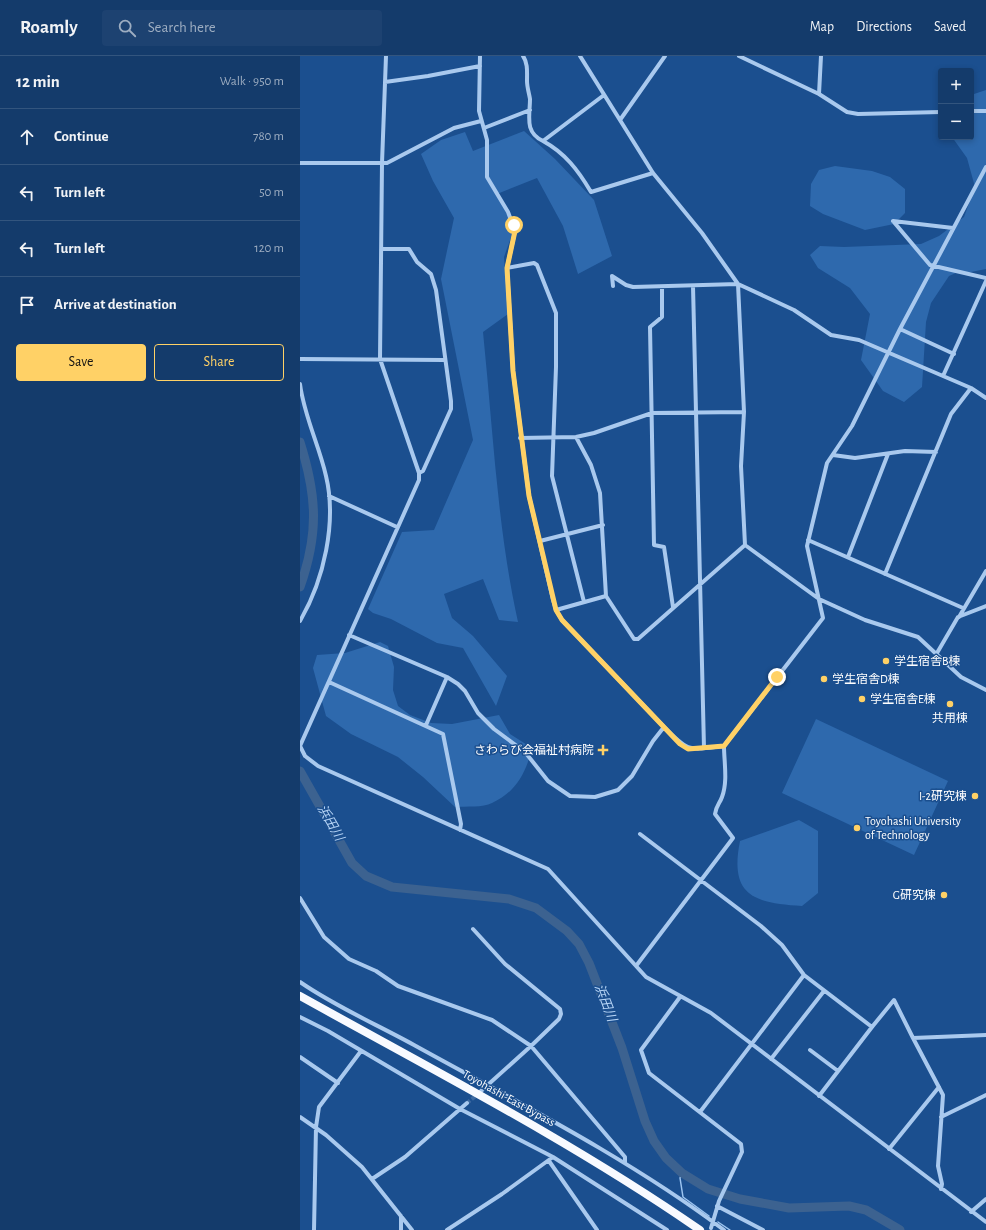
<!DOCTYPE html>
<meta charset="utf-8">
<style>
body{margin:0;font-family:"Alegreya Sans","Noto Sans JP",sans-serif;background:#1d4271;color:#f1f3f6}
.controls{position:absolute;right:12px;top:12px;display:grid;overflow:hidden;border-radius:4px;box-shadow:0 2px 6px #0003}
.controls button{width:36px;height:36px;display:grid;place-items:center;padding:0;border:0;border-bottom:1px solid #33557e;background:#143b6b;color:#f1f3f6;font:20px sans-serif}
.stop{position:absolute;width:12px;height:12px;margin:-9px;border:3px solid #ffd166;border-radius:50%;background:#fff}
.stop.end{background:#ffd166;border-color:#fff;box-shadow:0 1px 4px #0008}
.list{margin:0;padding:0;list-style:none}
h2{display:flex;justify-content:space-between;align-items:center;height:52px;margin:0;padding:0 16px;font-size:17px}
h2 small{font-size:13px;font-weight:400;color:#9dadc1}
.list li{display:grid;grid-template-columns:26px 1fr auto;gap:12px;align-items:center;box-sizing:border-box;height:56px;padding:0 16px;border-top:1px solid #33557e}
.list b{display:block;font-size:15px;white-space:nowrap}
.list em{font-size:13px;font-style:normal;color:#9dadc1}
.actions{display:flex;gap:8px;padding:12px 16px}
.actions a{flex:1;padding:9px 0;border:1px solid #ffd166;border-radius:4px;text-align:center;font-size:14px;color:#ffd166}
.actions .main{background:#ffd166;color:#111}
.icon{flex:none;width:22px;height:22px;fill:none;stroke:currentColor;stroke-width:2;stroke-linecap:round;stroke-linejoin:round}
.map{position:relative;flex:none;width:686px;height:1174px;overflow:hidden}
header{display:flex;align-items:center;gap:24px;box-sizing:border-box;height:56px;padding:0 20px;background:#143b6b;border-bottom:1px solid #33557e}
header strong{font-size:19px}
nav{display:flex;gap:22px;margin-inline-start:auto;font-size:14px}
.search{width:280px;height:36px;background:#1d4271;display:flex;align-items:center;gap:10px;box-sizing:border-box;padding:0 14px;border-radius:4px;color:#9dadc1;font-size:15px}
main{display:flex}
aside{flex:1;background:#143b6b}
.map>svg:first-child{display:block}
.green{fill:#2e69ad}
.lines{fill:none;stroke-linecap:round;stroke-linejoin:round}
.stream{stroke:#9cc4f0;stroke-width:1.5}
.river{stroke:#3c6290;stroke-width:9}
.minor-tunnel{stroke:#3d69a0;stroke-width:4;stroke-dasharray:4 2;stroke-linecap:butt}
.minor{stroke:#a9c9ee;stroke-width:4}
.trunk{stroke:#f8faff;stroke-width:8}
.route{stroke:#ffd166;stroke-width:5}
.poi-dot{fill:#ffd166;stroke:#1b4f8f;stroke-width:1.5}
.labels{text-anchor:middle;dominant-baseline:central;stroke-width:3;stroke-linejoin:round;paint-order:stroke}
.poi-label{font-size:12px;fill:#fff;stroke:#1b4f8f;text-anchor:start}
.street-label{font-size:12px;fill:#fff;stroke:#1b4f8f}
.water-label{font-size:13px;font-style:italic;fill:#b5d3f5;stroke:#1b4f8f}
</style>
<header>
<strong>Roamly</strong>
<div class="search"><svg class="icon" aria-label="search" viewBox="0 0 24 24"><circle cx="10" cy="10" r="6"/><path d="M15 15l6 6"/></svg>Search here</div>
<nav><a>Map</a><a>Directions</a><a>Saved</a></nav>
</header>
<main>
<aside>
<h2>12 min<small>Walk · 950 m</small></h2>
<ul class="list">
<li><svg class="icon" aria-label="ahead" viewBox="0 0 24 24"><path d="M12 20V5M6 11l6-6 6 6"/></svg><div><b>Continue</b></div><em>780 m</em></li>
<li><svg class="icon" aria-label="left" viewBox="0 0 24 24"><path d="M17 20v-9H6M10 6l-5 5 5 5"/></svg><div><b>Turn left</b></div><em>50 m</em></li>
<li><svg class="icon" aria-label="left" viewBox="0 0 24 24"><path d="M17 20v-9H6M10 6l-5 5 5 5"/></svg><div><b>Turn left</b></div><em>120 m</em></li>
<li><svg class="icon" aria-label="arrive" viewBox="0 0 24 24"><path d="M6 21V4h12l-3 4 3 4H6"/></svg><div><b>Arrive at destination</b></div></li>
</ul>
<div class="actions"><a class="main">Save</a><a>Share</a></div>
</aside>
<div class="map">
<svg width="686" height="1174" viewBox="0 0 686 1174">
<rect width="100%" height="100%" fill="#1b4f8f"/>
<path class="green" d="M686 34V213L666 217 658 216 649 220 631 247 626 266 622 331 604 346 583 335 561 304 570 258 550 232 518 212 510 199 520 190 544 191 621 188 639 180 664 161 675 131 667 102 652 81H671V39Z
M224 75 255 103 294 144 312 200 278 218 263 170 237 122 197 138 214 173 204 201 208 258 183 276C193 373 197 471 218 566L199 564 183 523 144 538 152 562 173 580 207 620 196 650 163 592 137 587 91 563 73 557 68 553 102 476 134 474 173 384 141 223 154 162 133 125 121 98 141 84 165 76 173 95Z
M535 110 572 115 590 121 605 133V157L594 168 565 174 523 158 510 150 511 128 519 114Z
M80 586 88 590 94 611 93 634 98 650 110 659 131 667 152 668 199 659 210 678 232 692C226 717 216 736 192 747 183 752 166 750 155 751L123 721 98 701 51 678 26 660 13 612 17 599 45 597Z
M516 663 648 725 614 799 482 737Z
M499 764 518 775V837L502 850C454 847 429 840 440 785Z"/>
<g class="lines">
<path class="stream" d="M382 1117 380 1122 383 1141 409 1160
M418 1166 430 1174"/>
<path class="river" d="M0 386C17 440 19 477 0 531
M0 715 52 807 66 820 92 831 209 843 236 852 267 875 279 888 289 907 322 992 345 1065 354 1085 366 1102 382 1117 408 1133 440 1143 489 1152 549 1150 566 1154 600 1174"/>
<path class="minor-tunnel" d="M167 1047 178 1038"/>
<path class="minor" d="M180 0 179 55 187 84V121L208 156 215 175 207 212 213 315 229 440 253 544 256 554 262 564 364 671
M223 0C228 7 227 16 227 25 227 31 229 37 230 43 230 60 224 76 243 85L304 39
M280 0 353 117 402 177 438 228 494 254 531 279 559 284 671 332 686 342
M439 0 519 38 547 56 558 58 641 56
M85 26 128 20 180 10
M519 38 521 0
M671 55H686
M320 64 365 0
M184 72 230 54
M243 85C265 97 278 114 291 136L353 117
M0 107H87L154 72 181 65
M593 165 630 209 686 222
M593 165 653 172
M81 193H109L117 206 131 218 136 234 151 345V353L123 415 119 417
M207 212 234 207 237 209 256 257V311L252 420 284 546
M313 230 312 220 326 229 333 231 438 228 444 356 441 410 445 489 519 543 565 564 618 581 661 621 686 634
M393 230 404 692
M362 231V261L350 271 354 489 364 491 373 551
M600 273 654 298
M0 303 144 304
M643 320 686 225
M0 328C4 360 19 389 26 420 37 466 24 524 0 565
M276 381 291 409 300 437 306 540 334 583H338L445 489
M220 382 276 381 294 377 352 357 444 356
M533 399 555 402 605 395 636 396
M29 440 97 471
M508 484 663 552
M240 485 303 469
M548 501 588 398
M585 518 651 358 671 332
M256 554 306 540
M659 561 686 515
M49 579 147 621 158 628 165 635 178 657 194 673 225 696 248 725 270 740 295 741 318 734 332 720 353 685 364 671C389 697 389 694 424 690L523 562 507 490 527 407 552 370 600 273 686 111
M637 597 658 561 686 550
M29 626 143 678 161 768 160 774
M126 669 147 621
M0 690 5 700 18 710 248 813 346 921 411 957 686 1166
M0 690 119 424V417L80 303 82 107 86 0
M340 778 461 870 482 889 504 919 572 971 594 944 613 982 686 979
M0 842 24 881 49 903 76 915 98 930 192 964 231 990 325 1101V1107
M173 873 205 908 260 953 261 958 259 963 231 990 181 1035
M336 910 433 782 415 758C416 750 420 747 422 741 428 725 424 706 424 690
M0 926C36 951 76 968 114 989 219 1047 328 1102 424 1174
M380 941 341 994 349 1017 441 1088 442 1096 419 1145 411 1172
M0 961 28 975 160 1053 253 1101 367 1174
M613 982 643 1039 638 1110 642 1128 641 1133
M510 994 538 1015
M0 1001 38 1027
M471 1003 524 935
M519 1040 572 971
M400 1056 504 919
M0 1061 26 1079 62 1111 112 1174
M641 1061 686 1039
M589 1093 639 1031
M249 1105 297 1174
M72 1123 105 1101 167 1047
M417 1150 463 1174
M671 1156 686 1143
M101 1160V1174
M14 1174 16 1071 19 1051 61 995
M147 1174 202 1138 253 1101"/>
<path class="trunk" d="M0 940C135 1015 273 1086 400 1174"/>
</g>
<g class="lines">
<path class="route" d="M214 169 215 175 207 212 213 315 229 440 256 554 262 564 380 688 388 693 424 690 477 621"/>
</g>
<g class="poi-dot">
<circle cx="586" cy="605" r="4"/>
<circle cx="524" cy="623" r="4"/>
<circle cx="562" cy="643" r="4"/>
<circle cx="650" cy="648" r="4"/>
<path d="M301 688h4v4h4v4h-4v4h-4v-4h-4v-4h4z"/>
<circle cx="675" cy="740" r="4"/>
<circle cx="557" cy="772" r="4"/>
<circle cx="644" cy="839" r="4"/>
</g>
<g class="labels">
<g class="poi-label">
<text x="594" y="605">学生宿舎B棟</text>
<text x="532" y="623">学生宿舎D棟</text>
<text x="570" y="643">学生宿舎E棟</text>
<text x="650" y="662" text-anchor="middle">共用棟</text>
<text x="294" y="694" text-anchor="end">さわらび会福祉村病院</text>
<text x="667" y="740" text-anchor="end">I-2研究棟</text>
<text x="565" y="765">Toyohashi University<tspan x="565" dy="14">of Technology</tspan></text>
<text x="636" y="839" text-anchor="end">G研究棟</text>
</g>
<g class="street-label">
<text transform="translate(209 1042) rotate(29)">Toyohashi-East Bypass</text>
</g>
<g class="water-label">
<text transform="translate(30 767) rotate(60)">浜田川</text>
<text transform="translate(305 947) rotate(69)">浜田川</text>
</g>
</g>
</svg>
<div class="controls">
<button>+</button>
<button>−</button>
</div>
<div class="stop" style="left:214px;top:169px"></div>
<div class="stop end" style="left:477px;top:621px"></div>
</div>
</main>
